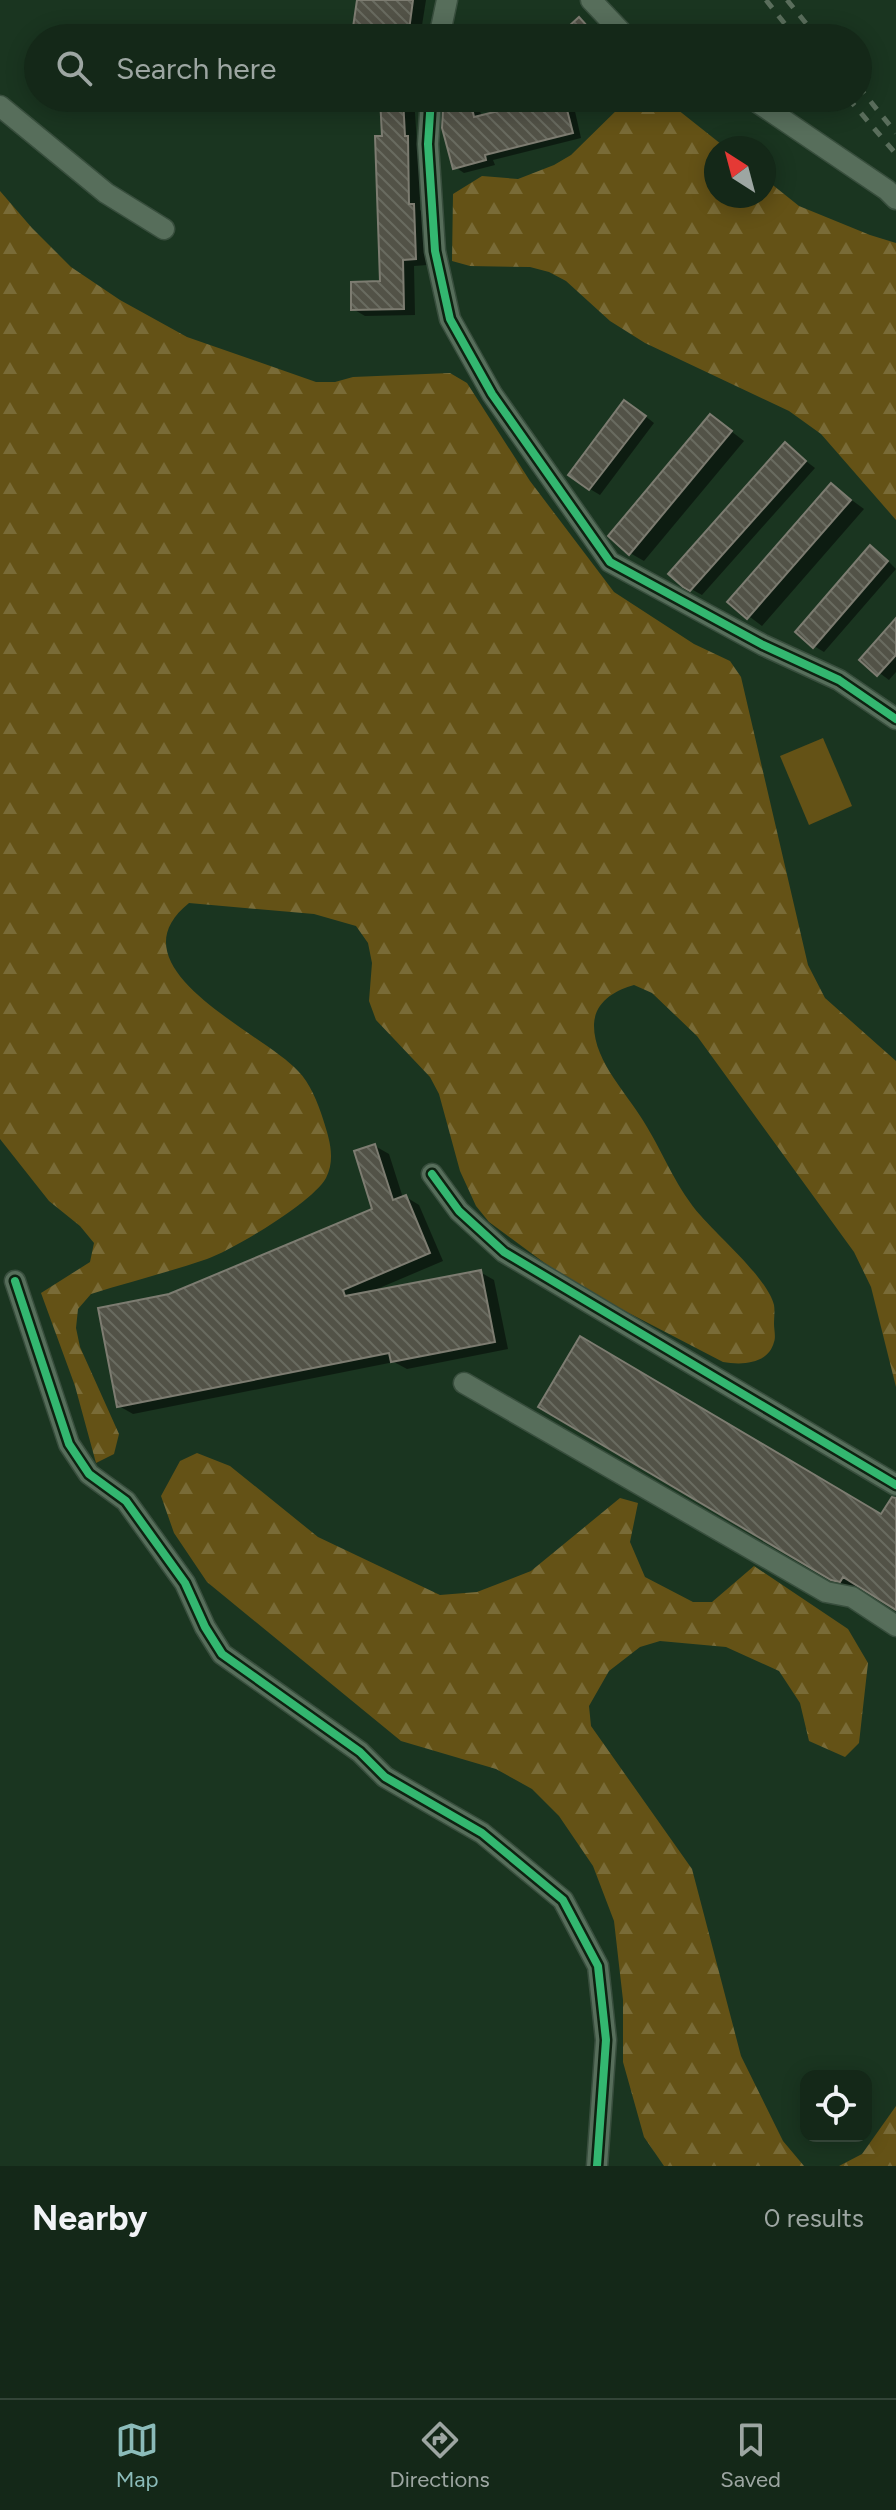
<!DOCTYPE html>
<style>
body{margin:0;font-family:Figtree,sans-serif;background:#213425;color:#f1f3f6}
.controls{position:absolute;right:24px;bottom:24px;display:grid;overflow:hidden;border-radius:16px;box-shadow:0 4px 20px #0003}
.controls button{width:72px;height:72px;display:grid;place-items:center;padding:0;border:0;border-bottom:2px solid #334437;background:#142818;color:#f1f3f6;font:40px sans-serif}
.compass{position:absolute;left:704px;top:136px;width:72px;height:72px;border-radius:50%;background:#142818;box-shadow:0 4px 20px #0003;rotate:324deg}
.list{margin:0;padding:0;list-style:none}
h2{display:flex;justify-content:space-between;align-items:center;height:104px;margin:0;padding:0 32px;font-size:34px}
h2 small{font-size:26px;font-weight:400;color:#9da6a2}
.icon{flex:none;width:44px;height:44px;fill:none;stroke:currentColor;stroke-width:2;stroke-linecap:round;stroke-linejoin:round}
.map{position:relative;flex:none;width:896px;height:2166px;overflow:hidden}
.search{position:absolute;background:#142818;box-shadow:0 4px 20px #0003;left:24px;right:24px;top:24px;height:88px;display:flex;align-items:center;gap:20px;box-sizing:border-box;padding:0 28px;border-radius:44px;color:#9da6a2;font-size:30px}
.sheet{height:232px;background:#142818}
nav{display:flex;justify-content:space-around;align-items:center;box-sizing:border-box;height:112px;border-top:2px solid #334437;background:#142818;font-size:22px;color:#9da6a2}
nav a{display:grid;justify-items:center;gap:4px}
nav .on{color:#8bbbb9}
.map>svg:first-child{display:block}
.green{fill:#645216}
.forest{fill:url(#forest-firs)}
.shadow{fill:#0007}
.building{fill:url(#building-back-hatch);stroke:#7d7c71;stroke-width:2}
.lines{fill:none;stroke-linecap:round;stroke-linejoin:round}
.minor-casing{stroke:#384e3d;stroke-width:23}
.minor{stroke:#576e5b;stroke-width:20}
.rail{stroke:#5a6e5c;stroke-width:5;stroke-dasharray:10 10;stroke-linecap:butt}
.cycleway-casing{stroke:#0e2211;stroke-width:13}
.cycleway{stroke:#33b770;stroke-width:8}
</style>
<div class="map">
<svg width="896" height="2166" viewBox="0 0 896 2166">
<defs>
<pattern id="forest-firs" width="22" height="20" patternUnits="userSpaceOnUse" patternTransform="scale(2)"><rect width="22" height="20" fill="#645216"/><path d="M5 1l3.5 6h-7zM16 11l3.5 6h-7z" fill="#796b37"/></pattern>
<pattern id="building-back-hatch" width="6" height="6" patternUnits="userSpaceOnUse" patternTransform="scale(2)"><rect width="6" height="6" fill="#525247"/><path d="M-1 5l2 2M0 0l6 6M5-1l2 2" fill="none" stroke="#696b60"/></pattern>
</defs>
<rect width="100%" height="100%" fill="#1a3520"/>
<path class="green" d="M823 738 852 806 809 825 780 756Z"/>
<path class="forest" d="M633 98H663L726 148H716V196H764V178L799 206 870 235 896 243V520L821 434 789 411 645 343 610 321 566 281 549 272 530 267 470 266 452 261 453 194 482 176 518 179 554 165 571 155 627 100Z
M0 191 32 228 71 267 120 300 187 337 316 382H335L353 377 450 373 467 383 530 481 614 592 694 644 730 661 741 677 808 965 825 998 896 1061V1387L871 1287 854 1252 697 1036 652 993 634 985C615 990 595 1002 594 1024 593 1062 630 1096 647 1127 665 1157 677 1189 701 1216 720 1238 767 1278 774 1305 775 1311 774 1318 774 1324 774 1329 776 1337 774 1342 768 1365 741 1365 723 1362L573 1284 489 1222 476 1206 460 1171 439 1094 430 1077 376 1020 369 1001 372 963 368 943 356 926 314 914 189 903C108 968 264 1033 298 1071 310 1083 318 1103 323 1119 329 1138 336 1158 326 1178 312 1203 234 1249 207 1259 169 1272 129 1282 91 1294L78 1309 76 1328 80 1347 119 1434 114 1454 96 1463 75 1386 41 1293 90 1262 94 1243 80 1226 49 1201 0 1139Z
M197 1453 230 1466 318 1537 440 1595 477 1592 531 1571 620 1498 638 1503 630 1542 645 1577 693 1602H712L754 1566 848 1629 868 1663 859 1743 845 1757 809 1741 800 1703 779 1671 726 1647 660 1641 640 1647 609 1671 589 1706 591 1726 692 1869 741 2056 783 2141 804 2166H664L644 2137 623 2062V2000L614 1921 593 1866 559 1816 532 1789 496 1769 401 1741 207 1582 174 1533 161 1496 180 1461Z
M896 2106V2166H839L862 2154Z"/>
<path class="shadow" d="M359 0H426L420 38H362L354 33Z
M579 20 589 25 601 38H559Z
M382 98H414L417 143 419 145 420 210 425 213 427 265 414 266 415 315 365 316 353 309 382 283 385 138Z
M559 98H572L581 138 493 160 495 165 464 173 455 167 470 105 480 111 482 117Z
M635 408 654 423 600 495 590 489Z
M711 416 744 441 644 561 630 553Z
M785 445 815 468 702 595 684 585Z
M831 485 864 509 762 626 730 602Z
M871 548 881 554 896 569 824 652 814 646Z
M896 621V672L889 680 862 660Z
M375 1146 389 1154 403 1198 406 1197 419 1205 443 1261 370 1292 480 1272 494 1280 508 1349 407 1369 394 1362 133 1414 119 1406 170 1296 374 1210Z
M541 1407 882 1517 896 1504V1608L858 1583 855 1588 847 1587Z"/>
<path class="building" d="M357 0H413L408 38 352 34Z
M579 17 598 38H556Z
M380 98H403L405 136H408L409 204H414L416 259 403 260 404 309 351 310V282L380 281 375 136H382Z
M551 98H564L573 133 485 155 486 160 453 169 442 128 443 110 471 103 474 117Z
M624 400 646 416 589 490 568 475Z
M710 414 732 431 629 555 608 536Z
M785 442 806 461 690 591 683 587 668 574Z
M831 483 851 500 747 619 727 602Z
M870 545 888 561 813 648 795 632Z
M896 618V655L877 676 859 660Z
M375 1144 393 1200 406 1195 430 1253 343 1290 345 1296 481 1270 495 1342 391 1362 389 1353 117 1407 98 1308 169 1294 372 1209 354 1151Z
M580 1336 881 1514 892 1497 896 1498V1610L843 1577 840 1582 831 1580 538 1407Z"/>
<g class="lines">
<g class="minor-casing">
<path id="minor" d="M591 0 627 38
M439 38 447 0
M431 98 428 144 435 251 450 319 492 394 610 562 763 645 839 680 896 719
M751 98 887 190 896 199
M0 106 106 193 164 229
M432 1174 459 1211 504 1252 896 1485
M15 1281 69 1444 89 1474 126 1501 185 1583 205 1627 222 1654 360 1752 385 1777 482 1833 563 1900 598 1966 606 2040 597 2166
M464 1383 826 1592 852 1597 896 1626"/>
</g>
<use href="#minor" class="minor"/>
<path class="rail" d="M766 0 796 38
M787 0 818 38
M858 86 896 133
M848 98 896 154"/>
<g class="cycleway-casing">
<path id="cycleway" d="M431 98 428 144 435 251 450 319 492 394 610 562 763 645 839 680 896 719
M432 1174 459 1211 504 1252 896 1485
M15 1281 69 1444 89 1474 126 1501 185 1583 205 1627 222 1654 360 1752 385 1777 482 1833 563 1900 598 1966 606 2040 597 2166"/>
</g>
<use href="#cycleway" class="cycleway"/>
</g>
</svg>
<div class="controls">
<button><svg class="icon" aria-label="locate" viewBox="0 0 24 24"><circle cx="12" cy="12" r="6"/><path d="M12 2v4M12 18v4M2 12h4M18 12h4"/></svg></button>
</div>
<svg class="compass" viewBox="-18 -18 36 36"><path d="M0-13l5 13h-10z" fill="#e53935"/><path d="M0 13l5-13h-10z" fill="#9da6a2"/></svg>
<div class="search"><svg class="icon" aria-label="search" viewBox="0 0 24 24"><circle cx="10" cy="10" r="6"/><path d="M15 15l6 6"/></svg>Search here</div>
</div>
<section class="sheet">
<h2>Nearby<small>0 results</small></h2>
<ul class="list">
</ul>
</section>
<nav>
<a class="on"><svg class="icon" aria-label="map" viewBox="0 0 24 24"><path d="M3 6l6-2 6 2 6-2v14l-6 2-6-2-6 2zM9 4v14M15 6v14"/></svg>Map</a>
<a><svg class="icon" aria-label="directions" viewBox="0 0 24 24"><path d="M12 3l9 9-9 9-9-9zM9 14v-3h6M13 9l2 2-2 2"/></svg>Directions</a>
<a><svg class="icon" aria-label="saved" viewBox="0 0 24 24"><path d="M7 4h10v16l-5-4-5 4z"/></svg>Saved</a>
</nav>
